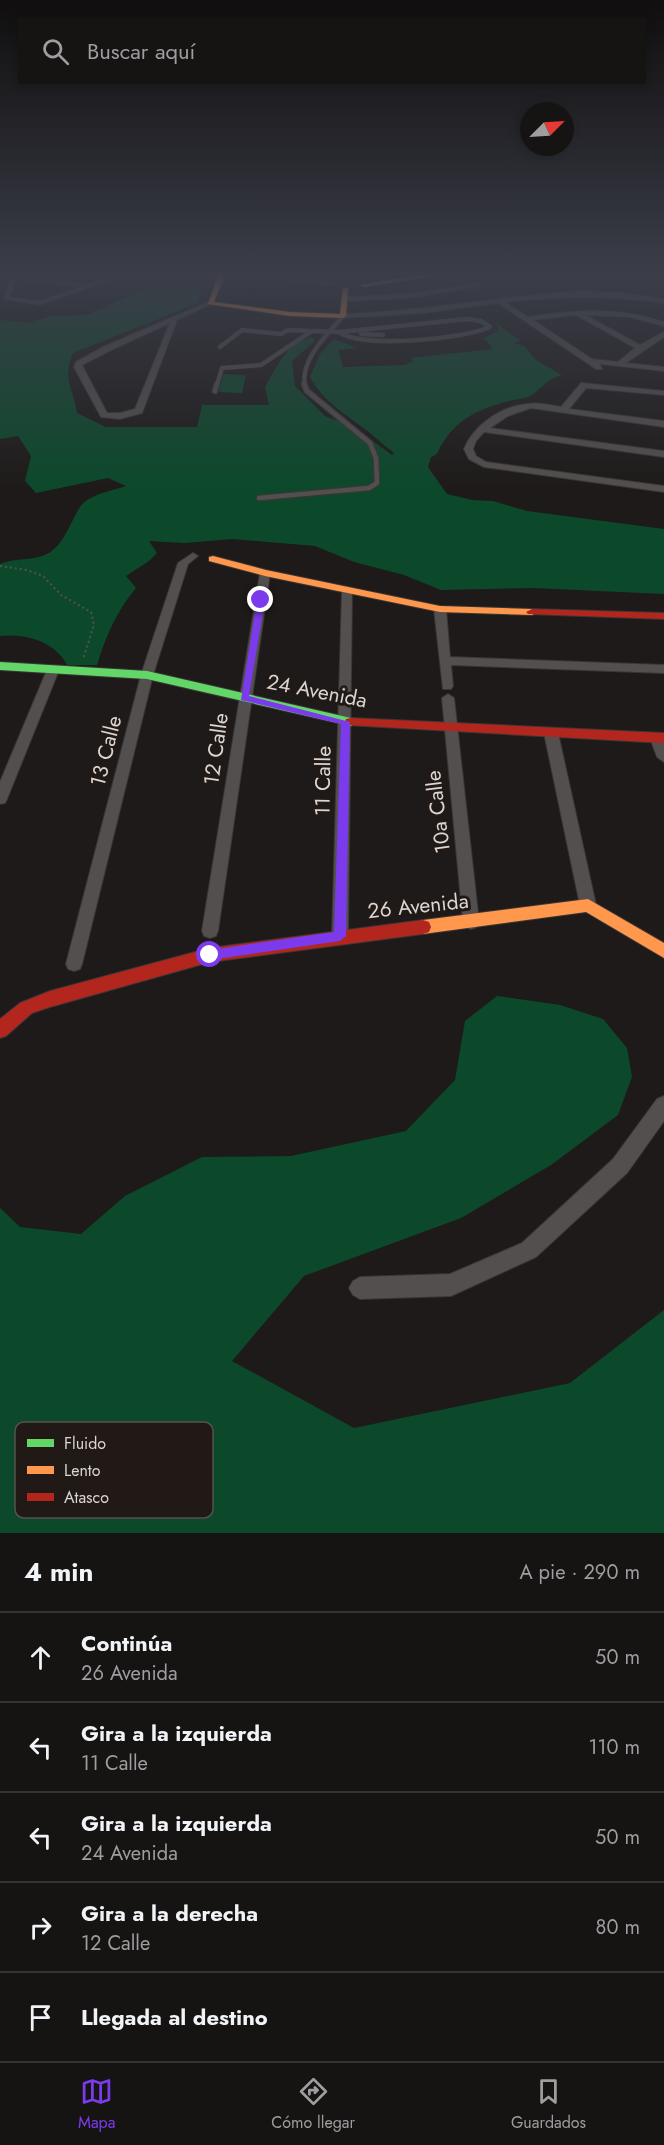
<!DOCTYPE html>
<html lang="es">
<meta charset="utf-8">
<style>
body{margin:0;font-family:Jost,sans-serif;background:#1f1d1c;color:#f1f3f6}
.compass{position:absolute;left:520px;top:102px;width:54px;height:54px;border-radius:50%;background:#161413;box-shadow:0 3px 9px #0003;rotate:66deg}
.stop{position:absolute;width:18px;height:18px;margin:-14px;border:4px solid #7c3aed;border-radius:50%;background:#fff}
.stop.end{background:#7c3aed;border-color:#fff;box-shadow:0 2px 6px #0008}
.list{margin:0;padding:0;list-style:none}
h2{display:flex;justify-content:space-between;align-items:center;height:78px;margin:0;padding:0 24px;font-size:26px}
h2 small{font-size:20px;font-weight:400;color:#9e9ea0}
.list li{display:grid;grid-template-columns:39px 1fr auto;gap:18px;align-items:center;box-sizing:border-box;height:90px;padding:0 24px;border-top:2px solid #353333}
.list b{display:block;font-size:22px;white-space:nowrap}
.list p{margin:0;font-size:20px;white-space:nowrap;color:#9e9ea0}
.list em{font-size:20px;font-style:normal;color:#9e9ea0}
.icon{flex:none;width:33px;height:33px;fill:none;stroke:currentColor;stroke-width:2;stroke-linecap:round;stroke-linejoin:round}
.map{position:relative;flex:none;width:664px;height:1533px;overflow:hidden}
.search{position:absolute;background:#161413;box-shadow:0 3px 9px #0003;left:18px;right:18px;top:18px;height:66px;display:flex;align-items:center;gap:15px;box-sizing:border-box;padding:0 21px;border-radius:0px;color:#9e9ea0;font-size:22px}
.sheet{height:528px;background:#161413}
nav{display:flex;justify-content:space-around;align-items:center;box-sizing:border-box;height:84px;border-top:2px solid #353333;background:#161413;font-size:16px;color:#9e9ea0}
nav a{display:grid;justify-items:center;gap:3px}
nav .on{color:#7c3aed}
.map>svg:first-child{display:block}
.green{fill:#0c492b}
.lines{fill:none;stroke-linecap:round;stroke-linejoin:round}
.lane-far1-casing{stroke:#3a3635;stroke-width:5}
.lane-casing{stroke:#3a3635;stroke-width:7}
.street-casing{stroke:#3a3635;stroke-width:2}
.fast-casing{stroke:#3a3635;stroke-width:2}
.slow-casing{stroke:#3a3635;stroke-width:2}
.jam-casing{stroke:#3a3635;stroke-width:2}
.path{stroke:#545150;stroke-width:2;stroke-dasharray:2 3;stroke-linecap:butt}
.lane-far1{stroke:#534f4e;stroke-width:4}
.lane{stroke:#534f4e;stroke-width:4.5}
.street{fill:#534f4e;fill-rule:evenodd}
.fast{fill:#63d668;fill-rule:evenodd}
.slow{fill:#ff974d;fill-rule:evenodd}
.jam{fill:#b3261e;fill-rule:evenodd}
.route{fill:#7c3aed}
.labels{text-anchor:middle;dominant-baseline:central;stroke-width:6;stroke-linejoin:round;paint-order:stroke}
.street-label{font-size:21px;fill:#dad4d2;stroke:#211916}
.key{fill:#211916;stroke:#58514e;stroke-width:1.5}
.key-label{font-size:16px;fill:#dad4d2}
</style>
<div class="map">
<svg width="664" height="1533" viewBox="0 0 664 1533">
<rect width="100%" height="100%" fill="#1e1a19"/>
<path class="green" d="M155 284 198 290 200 296 198 303 73 353C62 379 73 388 77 413L106 427H197L202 405H269L265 387 278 364 293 344 312 337 315 341 292 361 295 386 325 416 354 427 392 455 394 454 392 451C384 446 378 439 370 433 347 415 324 403 310 377L320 354 334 339 357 348 338 350 343 367 405 365 413 361 410 358 493 349 484 338 499 331 496 323 521 341 513 343 524 346 536 360 562 375C548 378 543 387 532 395 526 399 516 399 509 401 475 410 452 421 437 454L431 457 428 467 447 494 472 500 493 501 527 511 664 529V594L533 588 441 590 404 575 354 562 315 546 233 539 184 543 149 541 157 553 149 561 126 576 136 588C116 612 106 636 97 665H67C55 641 25 633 0 636V564C16 557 33 562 49 553 64 544 71 521 80 507 89 494 112 491 126 486L108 478 36 493 25 481 31 456 18 436 0 439V320L28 323 51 316 87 315Z
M223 374 246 375 242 393 219 392Z
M497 996 560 1005 603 1019 627 1048 632 1077 618 1115 551 1165 461 1218 304 1276 232 1361 354 1428 570 1383 664 1310V1533H0V1208L20 1227 81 1234 125 1196 202 1157 291 1156 406 1131 455 1080 465 1021Z"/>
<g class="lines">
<g class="lane-far1-casing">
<path id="lane-far1" d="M468 319 481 321 490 327C464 339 362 349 339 332Z
M361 334 383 335
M220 347 242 330 281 334 288 330 309 331
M217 385 222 368 261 365 312 331 339 332
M305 385C300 359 328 334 343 316"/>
</g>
<g class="lane-casing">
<path id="lane" d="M215 391 217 384
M259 498 369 488 377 483 376 458 370 443 307 391 304 384"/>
</g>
<g class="street-casing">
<path id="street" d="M0 274H17L88 285 108 278 111 280 39 305 4 299 10 277ZM16 278 80 287 39 301 10 297Z
M247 274H271L335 283 332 285Z
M480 283 482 286 408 298 346 301 343 299 346 297 408 294Z
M583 291 624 293 664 299V303C610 295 560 296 505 302L528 317C577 310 615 306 664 322V326L630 317 585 315 640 345 664 332V337L626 363 664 367V371L600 364 602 369H596L498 303 424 313 343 318 340 316 343 314C424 311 503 296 583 291ZM576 315 635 348 618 362 592 359 533 320Z
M208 302 213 303 177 320 142 413 120 419 101 417 74 367 76 362 105 346ZM170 323 135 409 120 413H107L82 365 111 350Z
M581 383 664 391V395L586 388 569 409 664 421V427L531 408 508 416 490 428 664 451V457L484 432 476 441 473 449 476 456 486 462 664 486V492L484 467 469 459 464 449C473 426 501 406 527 404 538 402 550 405 561 407Z
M193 553 198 556 188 564 153 675 82 964 80 969 74 971 68 969 66 964 141 675 178 563Z
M265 570 270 573 218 931 216 936 210 938 204 936 202 931 260 573Z
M347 588 352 591 348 936 346 941 340 943 334 941 332 936 342 591Z
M440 606 446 609 450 657 664 665V673L451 665 453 686 451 689H443L434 609Z
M53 666 59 670 7 799 5 803 0 804V782L47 670Z
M448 694 454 698 479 922 477 927 471 929 465 927 463 922 442 698Z
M551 728 558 733 596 905 593 910 588 911 583 910 580 905 544 733Z
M657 733 662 735 664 739V762L657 757 650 738Z
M664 1096V1121L627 1173 536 1257 451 1296 360 1299 353 1295 349 1288 353 1281 360 1277 450 1274 522 1243 613 1159 657 1099Z"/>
</g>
<g class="fast-casing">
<path id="fast" d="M426 274H446L364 287 361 285Z
M0 662 147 671 351 718 357 722 351 726 147 679 0 670Z"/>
</g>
<g class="slow-casing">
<path id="slow" d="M219 274H225L214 302 290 312 340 314 343 289 348 288 346 316 343 318 290 316 208 304Z
M213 556 266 570 440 606 532 609 538 612 532 615 440 612 265 576 209 561V557Z
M588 899 664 943V958L586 912 423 934 417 932 415 927 417 922 423 920Z"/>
</g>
<g class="jam-casing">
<path id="jam" d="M532 609 664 613V619L528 614 526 612Z
M351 718 664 733V743L346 725 345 722 346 719Z
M423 920 429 922 431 927 429 932 423 934 210 962 50 1007 32 1013 6 1036 0 1038V1019L20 1003 50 991 210 948Z"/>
</g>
<path class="path" d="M0 566 27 570 43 576 61 595 91 612 94 625 83 659"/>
<use href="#lane-far1" class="lane-far1"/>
<use href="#lane" class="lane"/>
<use href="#street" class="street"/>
<use href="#fast" class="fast"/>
<use href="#slow" class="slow"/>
<use href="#jam" class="jam"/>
</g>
<linearGradient id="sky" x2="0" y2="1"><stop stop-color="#100e0e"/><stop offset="0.56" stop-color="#3b3e49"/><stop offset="1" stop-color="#3b3e49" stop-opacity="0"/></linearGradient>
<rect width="664" height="489" fill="url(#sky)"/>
<path class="route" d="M261 597 265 600 249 696 350 722 346 936 340 941 210 960 204 955 210 950 334 932 341 724 241 700 257 600Z"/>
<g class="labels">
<g class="street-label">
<text transform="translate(317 691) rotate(11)">24 Avenida</text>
<text transform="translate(216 749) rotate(-82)">12 Calle</text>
<text transform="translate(106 751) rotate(-76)">13 Calle</text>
<text transform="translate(323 781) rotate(-89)">11 Calle</text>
<text transform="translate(438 812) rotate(-97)">10a Calle</text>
<text transform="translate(418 906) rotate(-6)">26 Avenida</text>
</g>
</g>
<rect x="15" y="1422" width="198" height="96" rx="9" class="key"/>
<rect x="27" y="1439" width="27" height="8" fill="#63d668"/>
<rect x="27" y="1466" width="27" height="8" fill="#ff974d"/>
<rect x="27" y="1493" width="27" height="8" fill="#b3261e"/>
<g class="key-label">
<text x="64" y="1449">Fluido</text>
<text x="64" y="1476">Lento</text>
<text x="64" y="1503">Atasco</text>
</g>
</svg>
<svg class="compass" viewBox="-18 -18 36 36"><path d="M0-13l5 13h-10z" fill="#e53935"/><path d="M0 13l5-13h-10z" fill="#9e9ea0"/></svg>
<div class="stop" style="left:210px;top:955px"></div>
<div class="stop end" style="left:261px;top:600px"></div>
<div class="search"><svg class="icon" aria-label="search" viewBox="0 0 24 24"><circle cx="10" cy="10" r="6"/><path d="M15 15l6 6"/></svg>Buscar aquí</div>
</div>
<section class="sheet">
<h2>4 min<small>A pie · 290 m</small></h2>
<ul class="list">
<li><svg class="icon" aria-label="ahead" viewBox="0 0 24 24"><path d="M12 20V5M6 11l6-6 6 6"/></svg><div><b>Continúa</b><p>26 Avenida</p></div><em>50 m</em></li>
<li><svg class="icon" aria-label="left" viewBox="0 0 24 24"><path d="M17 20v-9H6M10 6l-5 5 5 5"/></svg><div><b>Gira a la izquierda</b><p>11 Calle</p></div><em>110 m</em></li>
<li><svg class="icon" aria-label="left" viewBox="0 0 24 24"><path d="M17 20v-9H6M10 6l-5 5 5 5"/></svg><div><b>Gira a la izquierda</b><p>24 Avenida</p></div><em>50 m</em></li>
<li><svg class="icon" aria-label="right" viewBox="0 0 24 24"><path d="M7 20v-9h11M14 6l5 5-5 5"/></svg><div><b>Gira a la derecha</b><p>12 Calle</p></div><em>80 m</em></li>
<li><svg class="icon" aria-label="arrive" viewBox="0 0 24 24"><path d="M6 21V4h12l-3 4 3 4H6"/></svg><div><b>Llegada al destino</b></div></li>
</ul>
</section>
<nav>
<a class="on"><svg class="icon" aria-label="map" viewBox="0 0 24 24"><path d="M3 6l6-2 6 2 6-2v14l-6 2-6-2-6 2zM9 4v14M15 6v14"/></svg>Mapa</a>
<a><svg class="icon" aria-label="directions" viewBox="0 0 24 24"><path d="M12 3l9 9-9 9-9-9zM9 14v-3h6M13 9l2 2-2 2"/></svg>Cómo llegar</a>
<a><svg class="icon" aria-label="saved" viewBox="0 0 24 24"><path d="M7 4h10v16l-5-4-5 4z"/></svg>Guardados</a>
</nav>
